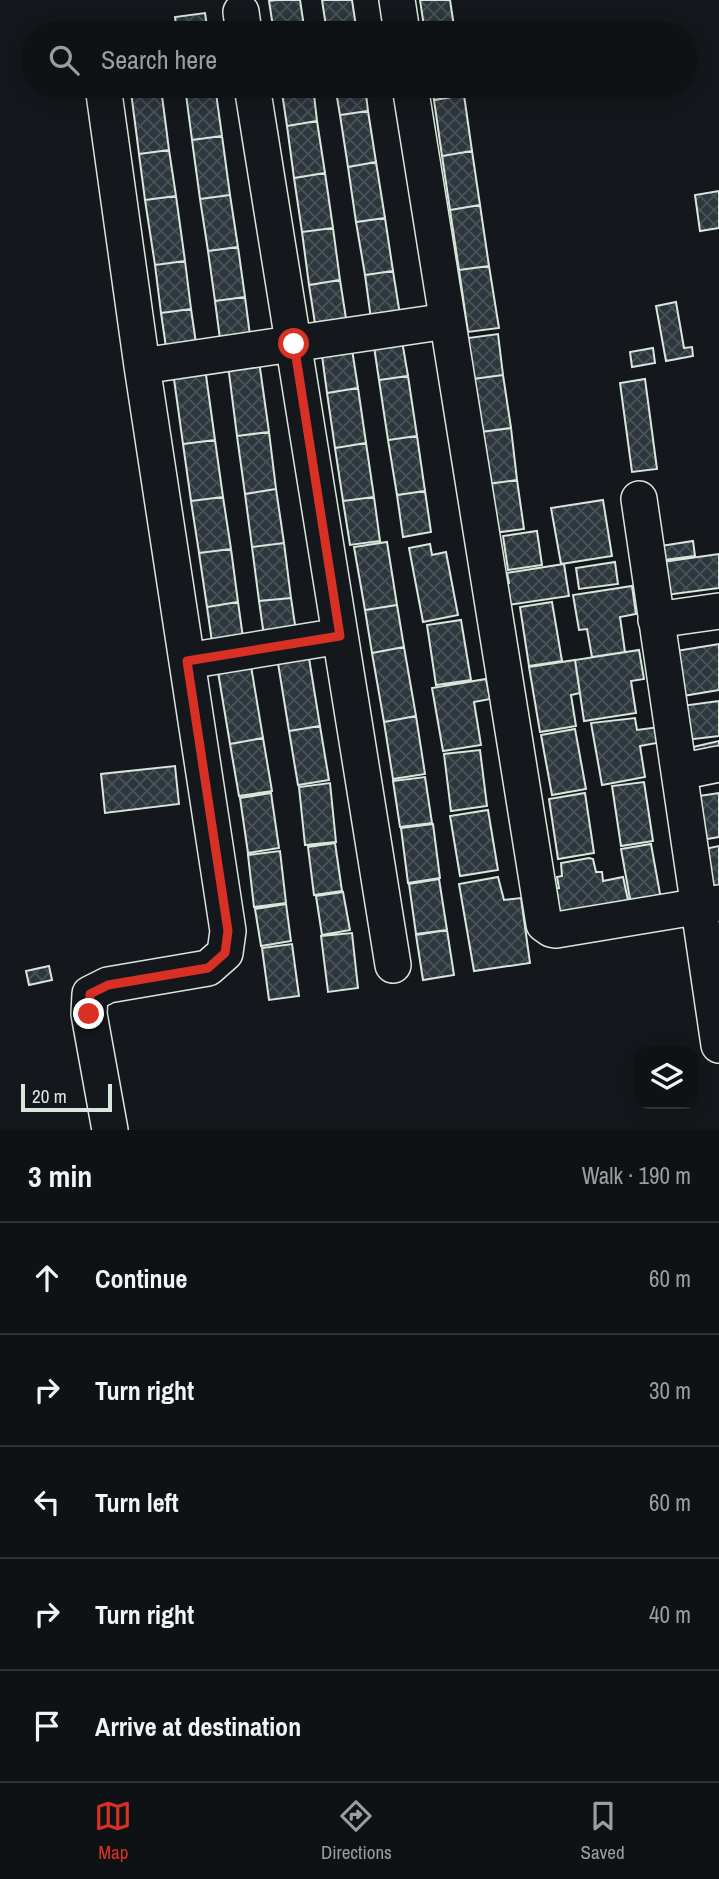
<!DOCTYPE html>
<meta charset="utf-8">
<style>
body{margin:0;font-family:"Archivo Narrow",sans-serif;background:#1d2022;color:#f1f3f6}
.controls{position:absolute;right:21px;bottom:21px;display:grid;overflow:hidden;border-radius:14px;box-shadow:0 4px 18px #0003}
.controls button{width:63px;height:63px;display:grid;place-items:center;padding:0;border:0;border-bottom:2px solid #2f3234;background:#0f1215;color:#f1f3f6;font:35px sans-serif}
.scale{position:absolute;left:21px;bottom:18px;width:91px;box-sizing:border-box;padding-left:7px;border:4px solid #d8e6dc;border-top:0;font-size:19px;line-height:24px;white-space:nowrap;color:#d8e6dc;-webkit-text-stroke:5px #14181c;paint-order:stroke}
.stop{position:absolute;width:21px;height:21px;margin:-16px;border:5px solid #d93025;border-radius:50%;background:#fff}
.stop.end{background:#d93025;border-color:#fff;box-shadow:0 2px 7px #0008}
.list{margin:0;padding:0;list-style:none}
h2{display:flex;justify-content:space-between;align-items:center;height:91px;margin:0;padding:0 28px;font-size:30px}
h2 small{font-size:23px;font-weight:400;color:#9b9ea0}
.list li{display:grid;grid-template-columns:46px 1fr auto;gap:21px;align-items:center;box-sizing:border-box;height:112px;padding:0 28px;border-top:2px solid #2f3234}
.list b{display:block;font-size:26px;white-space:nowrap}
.list em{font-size:23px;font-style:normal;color:#9b9ea0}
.icon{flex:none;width:38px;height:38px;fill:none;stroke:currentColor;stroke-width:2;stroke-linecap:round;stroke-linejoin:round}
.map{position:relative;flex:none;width:719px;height:1130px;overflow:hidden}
.search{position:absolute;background:#0f1215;box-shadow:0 4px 18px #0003;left:21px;right:21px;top:21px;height:77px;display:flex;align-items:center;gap:18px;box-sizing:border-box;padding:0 24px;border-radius:38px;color:#9b9ea0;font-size:26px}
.sheet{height:651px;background:#0f1215}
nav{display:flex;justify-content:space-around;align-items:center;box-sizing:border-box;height:98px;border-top:2px solid #2f3234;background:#0f1215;font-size:19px;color:#9b9ea0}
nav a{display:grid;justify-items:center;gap:4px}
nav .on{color:#d93025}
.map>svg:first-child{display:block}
.building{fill:url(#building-cross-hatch);stroke:#d8e6dc;stroke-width:2}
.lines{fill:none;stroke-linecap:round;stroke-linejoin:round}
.minor-casing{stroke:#d8e6dc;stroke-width:38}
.minor{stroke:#14181c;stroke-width:35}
.route{stroke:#d93025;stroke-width:9}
</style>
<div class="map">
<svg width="719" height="1130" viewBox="0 0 719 1130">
<defs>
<pattern id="building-cross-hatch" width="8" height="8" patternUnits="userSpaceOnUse" patternTransform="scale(1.75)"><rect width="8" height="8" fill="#2c363c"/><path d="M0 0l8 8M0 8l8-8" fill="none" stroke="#4a5358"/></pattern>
</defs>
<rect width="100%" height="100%" fill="#14181c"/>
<path class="building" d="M277 0H300L305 33H274L269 1Z
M322 0H352L357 33H327Z
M420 0H450L455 33H425Z
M205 13 208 33H177L175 17Z
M130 86H161V88L131 92Z
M194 86H215L222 136 192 140 185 87Z
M281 86H313L317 121 287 126Z
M335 86H365L368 111 340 115Z
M432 86H463L464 95 434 100Z
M161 88 169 150 139 154 131 92Z
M464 95 472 151 442 156 434 100Z
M368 111 376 162 348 167 340 115Z
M317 121 325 173 294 178 287 126Z
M222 136 230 195 200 199 192 140Z
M169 150 176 196 145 200 139 154Z
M472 151 480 205 450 210 442 156Z
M376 162 385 218 356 222 348 167Z
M325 173 333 228 302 232 294 178Z
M719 191V228L700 231 695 195Z
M230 195 238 247 208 251 200 199Z
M176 196 185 261 155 265 145 200Z
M480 205 489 266 459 270 450 210Z
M385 218 393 271 365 275 356 222Z
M333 228 340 280 309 285 302 232Z
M238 247 245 297 215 301 208 251Z
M185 261 191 309 161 313 155 265Z
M489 266 499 328 468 332 459 270Z
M393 271 400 315 371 319 365 275Z
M340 280 347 325 316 330 309 285Z
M245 297 251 343 221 347 215 301Z
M676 302 684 348 692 347 693 356 666 361 656 306Z
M191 309 197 350 167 354 161 313Z
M498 334 503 375 473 379 468 338Z
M401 335 408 376 379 380 373 340Z
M351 343 358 388 327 393 321 348Z
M653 348 655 363 632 367 630 352Z
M259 361 269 432 237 436 228 365Z
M205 368 215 440 183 444 173 372Z
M503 375 511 428 481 432 473 379Z
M408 376 417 436 388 440 379 380Z
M645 379 657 469 632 472 620 383Z
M358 388 366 443 335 448 327 393Z
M511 428 517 480 487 484 481 432Z
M269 432 276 489 245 494 237 436Z
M417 436 425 491 397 495 388 440Z
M215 440 223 497 191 501 183 444Z
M366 443 374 497 343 501 335 448Z
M517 480 524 529 494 533 487 484Z
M276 489 284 543 252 547 245 494Z
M425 491 431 532 403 537 397 495Z
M223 497 231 549 199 553 191 501Z
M374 497 380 541 350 545 343 501Z
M603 500 612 556 561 564 551 508Z
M537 531 542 565 508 570 503 536Z
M693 541 695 556 656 561 654 547Z
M387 542 397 605 365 610 354 547Z
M284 543 291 598 259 601 252 547Z
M430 544 432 555 446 552 458 615 423 622 409 548Z
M231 549 238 602 207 607 199 553Z
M719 554V588L666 595 662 562Z
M615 562 618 584 579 589 576 568Z
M564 564 569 596 508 605 504 584 509 583 507 573Z
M632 586 636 614 620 617 625 652 592 657 587 629 579 630 573 595Z
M291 598 297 638 265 643 259 601Z
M238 602 244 645 213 649 207 607Z
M552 602 562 661 529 666 520 607Z
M397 605 404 647 372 653 365 610Z
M461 620 471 680 436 685 427 625Z
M719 644V690L683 696 676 651Z
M404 647 416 716 384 722 372 653Z
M639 650 644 679 631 681 636 713 584 721 575 660Z
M308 652 320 726 289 731 277 657Z
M250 660 263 738 230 744 217 666Z
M575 660 580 693 571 695 576 726 540 732 529 667Z
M486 679 490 699 474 702 481 745 443 751 432 688Z
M719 701V736L686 740 681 706Z
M416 716 425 774 393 779 384 722Z
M635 718 637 730 659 727 662 742 640 746 645 777 602 785 591 723Z
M320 726 329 780 298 785 289 731Z
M575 729 586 789 552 795 541 735Z
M263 738 272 791 239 796 230 744Z
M719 741V753L696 758 693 747Z
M480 750 487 806 451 811 444 754Z
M175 766 179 804 105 813 101 774Z
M425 777 432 823 400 827 393 781Z
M644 782 653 841 621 846 612 786Z
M330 783 336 842 305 845 299 787Z
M271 793 279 848 248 853 240 798Z
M585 793 594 853 558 859 549 799Z
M719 793V837L707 839 699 796Z
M488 810 498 870 460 876 450 816Z
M433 824 440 878 408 883 401 828Z
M335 843 342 891 314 895 308 847Z
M651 844 662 905 632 910 621 849Z
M719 846V887L708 890 700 850Z
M280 851 286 903 254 907 248 855Z
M589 858 593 859 596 872H602L603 881 623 877 631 914 553 925 549 889 559 888 557 877 562 876 561 863Z
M498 877 504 900 521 898 530 963 474 971 459 884Z
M439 879 447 930 416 934 409 884Z
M343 892 350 930 322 935 316 896Z
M286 904 291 941 261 946 255 909Z
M447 930 454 975 423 980 416 935Z
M352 933 358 988 328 992 321 936Z
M292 944 299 996 269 1000 262 948Z
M49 966 52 980 29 985 26 971Z"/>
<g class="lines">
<g class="minor-casing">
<path id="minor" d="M397 0 402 33
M241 12 244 33
M103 86 142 366 228 931 225 953 208 968 108 985 90 994 89 1014 110 1130
M252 86 393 965
M410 86 544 924 551 929 556 930 719 903
M142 366 447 321
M639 499 719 1045
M656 620 719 611
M187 661 340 636
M679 772 719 764"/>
</g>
<use href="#minor" class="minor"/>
</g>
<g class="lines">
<path class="route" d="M89 1014 90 994 108 985 208 968 225 953 228 931 187 661 340 636 294 344"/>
</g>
</svg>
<div class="controls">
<button><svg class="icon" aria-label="layers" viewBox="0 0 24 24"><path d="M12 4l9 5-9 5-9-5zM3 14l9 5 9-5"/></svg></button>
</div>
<div class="scale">20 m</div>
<div class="stop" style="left:294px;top:344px"></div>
<div class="stop end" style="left:89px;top:1014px"></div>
<div class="search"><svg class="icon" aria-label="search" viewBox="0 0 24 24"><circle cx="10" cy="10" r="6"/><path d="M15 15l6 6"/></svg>Search here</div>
</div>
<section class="sheet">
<h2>3 min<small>Walk · 190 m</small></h2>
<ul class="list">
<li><svg class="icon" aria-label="ahead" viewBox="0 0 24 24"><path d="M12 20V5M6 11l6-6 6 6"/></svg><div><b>Continue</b></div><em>60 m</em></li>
<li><svg class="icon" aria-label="right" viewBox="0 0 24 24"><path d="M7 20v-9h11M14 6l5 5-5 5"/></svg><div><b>Turn right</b></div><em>30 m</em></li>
<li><svg class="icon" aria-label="left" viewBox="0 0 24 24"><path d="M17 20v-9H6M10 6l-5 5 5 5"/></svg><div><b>Turn left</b></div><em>60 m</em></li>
<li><svg class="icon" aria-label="right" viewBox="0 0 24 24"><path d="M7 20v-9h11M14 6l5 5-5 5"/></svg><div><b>Turn right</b></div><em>40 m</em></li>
<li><svg class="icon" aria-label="arrive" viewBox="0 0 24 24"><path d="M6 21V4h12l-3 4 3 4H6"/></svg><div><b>Arrive at destination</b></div></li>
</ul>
</section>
<nav>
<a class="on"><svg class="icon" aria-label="map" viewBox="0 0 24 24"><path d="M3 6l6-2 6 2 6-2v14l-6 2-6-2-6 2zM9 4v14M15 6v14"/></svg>Map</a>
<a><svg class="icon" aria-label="directions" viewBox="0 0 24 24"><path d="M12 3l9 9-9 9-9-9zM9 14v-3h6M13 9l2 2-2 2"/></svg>Directions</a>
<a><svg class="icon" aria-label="saved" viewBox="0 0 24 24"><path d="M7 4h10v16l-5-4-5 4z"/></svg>Saved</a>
</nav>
